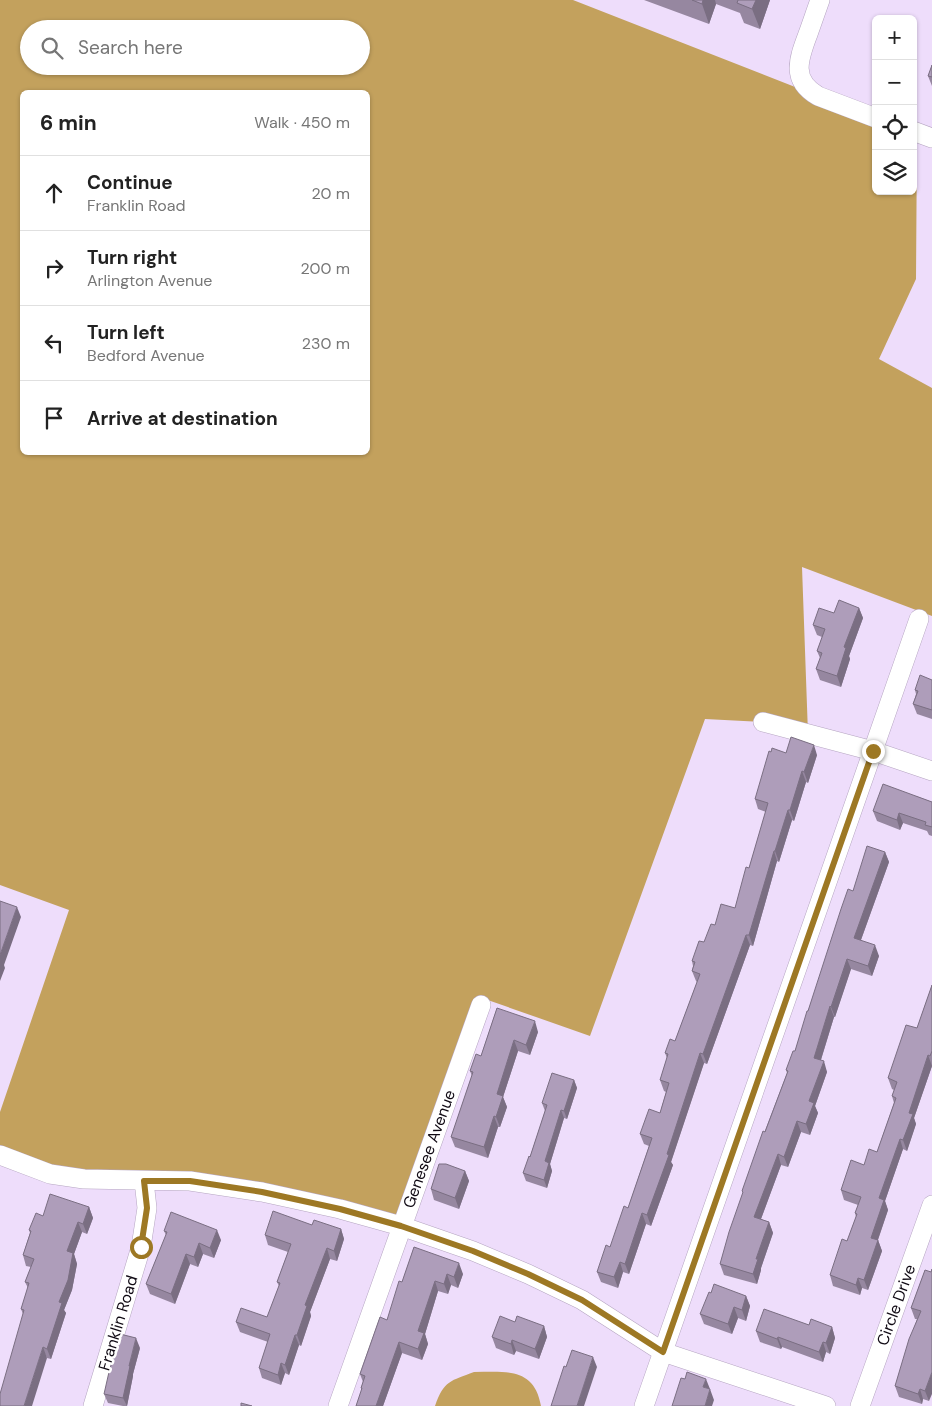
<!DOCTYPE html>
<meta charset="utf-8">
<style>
body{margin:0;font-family:"DM Sans",sans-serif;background:#f2f2f2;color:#222}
.controls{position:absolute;right:15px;top:15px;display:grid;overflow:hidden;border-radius:8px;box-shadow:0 1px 4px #0004}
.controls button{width:45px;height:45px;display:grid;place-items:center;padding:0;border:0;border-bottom:1px solid #e0e0e0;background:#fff;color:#222;font:25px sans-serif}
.stop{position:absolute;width:15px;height:15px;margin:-11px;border:4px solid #9d7824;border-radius:50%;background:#fff}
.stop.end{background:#9d7824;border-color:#fff;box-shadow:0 1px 5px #0008}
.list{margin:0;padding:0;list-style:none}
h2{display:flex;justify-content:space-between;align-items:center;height:65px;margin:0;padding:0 20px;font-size:21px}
h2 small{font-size:16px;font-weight:400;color:#767676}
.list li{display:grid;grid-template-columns:32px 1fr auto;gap:15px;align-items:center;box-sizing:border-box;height:75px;padding:0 20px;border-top:1px solid #e0e0e0}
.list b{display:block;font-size:19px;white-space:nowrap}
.list p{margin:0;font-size:16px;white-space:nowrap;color:#767676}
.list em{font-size:16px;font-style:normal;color:#767676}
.icon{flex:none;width:28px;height:28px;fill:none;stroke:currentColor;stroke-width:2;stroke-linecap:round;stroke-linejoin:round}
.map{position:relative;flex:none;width:932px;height:1406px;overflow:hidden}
.search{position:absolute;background:#fff;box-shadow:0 1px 4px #0004;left:20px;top:20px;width:350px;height:55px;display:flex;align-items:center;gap:12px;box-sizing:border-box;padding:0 18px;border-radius:28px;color:#767676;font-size:19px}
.panel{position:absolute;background:#fff;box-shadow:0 1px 4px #0004;left:20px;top:90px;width:350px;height:365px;border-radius:8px}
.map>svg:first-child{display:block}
.forest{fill:#c3a15d;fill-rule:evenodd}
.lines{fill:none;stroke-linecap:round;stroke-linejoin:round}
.minor-casing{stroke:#b5a5c1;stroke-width:20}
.minor{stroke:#fff;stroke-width:19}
.wall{fill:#9687a0}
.shaded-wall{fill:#7a6e82}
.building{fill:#ae9dba;stroke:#7a6e82}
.route{stroke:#9d7824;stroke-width:6}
.labels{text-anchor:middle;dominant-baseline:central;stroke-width:5;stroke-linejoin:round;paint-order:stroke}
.street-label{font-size:16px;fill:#0f0913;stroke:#fff}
</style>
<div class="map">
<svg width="932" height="1406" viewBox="0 0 932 1406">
<rect width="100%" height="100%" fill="#eeddfb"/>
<path class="forest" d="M0 0H573L818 96 876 118V191H913V131L917 133 916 279 879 359 932 388V616L802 567 808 734 763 722 705 719 590 1036 482 998 401 1226 262 1192 84 1179 0 1155V1112L69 910 0 885ZM29 29H361V66H29ZM22 92H368V452H22Z
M474 1372C506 1372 534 1367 541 1406H435C444 1380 451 1381 474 1372Z"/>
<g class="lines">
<g class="minor-casing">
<path id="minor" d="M820 0C816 11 812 23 808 34 799 58 790 80 818 96L876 118
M913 131 932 138
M763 722 873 751 932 771
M0 1155 50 1174 84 1179 190 1181 262 1192 340 1209 401 1226 473 1251 528 1274 582 1300 663 1352 826 1406
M93 1406 141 1247 147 1208 144 1181
M338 1406 481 1005
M644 1406 919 619
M860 1406 932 1205"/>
</g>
<use href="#minor" class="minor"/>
</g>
<path class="wall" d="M644 0H770L760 29 744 23 740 13 716 4 709 24Z
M932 65V86L928 76Z
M859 608 863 618 849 656 850 659 841 687 820 680 816 669 820 658 817 651 822 637 817 635 813 625 834 613Z
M932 680V719L917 714 913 704 916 694 915 690Z
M786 753 817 755 808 783 806 782 794 821 792 820 779 862 777 861 753 946 750 945 707 1064 704 1063 671 1162 673 1165 651 1226 646 1224 629 1274 623 1272 618 1288 601 1282 597 1272 610 1247 628 1208 649 1146 644 1144 640 1134 660 1113 666 1092 664 1091 660 1080 667 1058 665 1053 675 1041 697 982 696 981 692 971 693 966 692 961 715 925 735 908 749 868 766 812 758 809 755 799Z
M916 796 932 802V836L929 835 927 831 903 823 900 830 877 821 873 811Z
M885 852 889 862 861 940 879 956 872 976 851 969 835 1017H834L821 1060 827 1072 815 1106 818 1113 810 1135 801 1132 788 1167 781 1165 761 1219 769 1222 773 1233 761 1268V1270L757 1284 724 1275 720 1264 743 1193 742 1191 787 1073 786 1070 795 1051 808 1011 853 891Z
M932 985V1066L914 1118 916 1124 907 1151 903 1149 885 1201 888 1210 878 1240 882 1251 868 1290 862 1288 860 1295 833 1286 830 1275 847 1241 856 1217 855 1213 858 1205 844 1200 841 1190 877 1152 894 1103 892 1096 894 1090 892 1089 888 1078 917 1028Z
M497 1008 538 1032 530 1055 518 1051 503 1097 507 1107 500 1127H498L488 1158 455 1147 451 1137 472 1076 470 1071 481 1056Z
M574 1080 577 1088 567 1119 564 1118 550 1164 552 1171 547 1188 526 1181 523 1173 530 1157 545 1111 542 1103Z
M465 1171 469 1181 459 1209 434 1200 431 1189Z
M89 1207 93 1218 87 1234 82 1232 74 1254 77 1264 72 1290 64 1310 66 1313 51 1359 47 1358 23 1314 21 1309 28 1288 25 1282 31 1267 26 1266 23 1255 30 1233 29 1230 43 1216Z
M312 1225 341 1229 344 1239 337 1261 330 1259 310 1312 311 1316 301 1346 299 1345 289 1375 285 1373 281 1385 262 1378 259 1368 268 1342 240 1332 236 1322 267 1317 279 1286 277 1282 288 1252 268 1245 265 1235Z
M164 1231 221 1240 214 1258 203 1254 198 1267 190 1264 175 1304 150 1294 146 1284 166 1235Z
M414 1247 463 1274 458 1288 451 1285 448 1294 438 1291 425 1334 428 1344 422 1360 402 1353 383 1406H356L362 1390 361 1388 363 1382 360 1374 387 1320 402 1282Z
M925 1270 929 1401 923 1399 922 1404 899 1397 895 1386 917 1319H915L911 1308Z
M711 1293 746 1296 750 1306 746 1321 738 1318 732 1334 704 1324 700 1314Z
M515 1322 544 1326 547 1337 539 1359 516 1351 514 1355 496 1348 492 1337Z
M809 1325 832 1327 835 1338 830 1354 826 1352 823 1362 782 1347 781 1349 760 1342 756 1331Z
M140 1348 133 1374V1376L127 1406H123L108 1403 104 1394Z"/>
<path class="shaded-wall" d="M703 0H715L716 4 709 24 702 4Z
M756 0H770L760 29 752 9Z
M859 608 863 618 849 656 850 659 841 687 837 676 844 647Z
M814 745 817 755 808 783 804 772Z
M802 771 806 782 794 821 790 810Z
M788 810 792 820 779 862 775 851Z
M899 813 903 823 900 830 897 820Z
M774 851 777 861 753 946 749 935Z
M885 852 889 862 858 948 854 938Z
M17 907 21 917 4 965 5 968 0 981V955Z
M746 935 750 945 707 1064 703 1054Z
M875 945 879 956 872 976 868 966Z
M847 959 851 969 835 1017 831 1007Z
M830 1006 834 1017 818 1069 814 1058Z
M535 1021 538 1032 530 1055 526 1045Z
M514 1040 518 1051 503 1097 507 1107 500 1127 496 1117 497 1094Z
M700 1053 704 1063 671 1162 673 1165 651 1226 647 1215 667 1154Z
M928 1055 932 1066 914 1118 916 1124 907 1151 903 1140 909 1113Z
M824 1061 827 1072 815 1106 818 1113 810 1135 806 1124 809 1101Z
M574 1080 577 1088 567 1119 564 1111Z
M561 1110 564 1118 550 1164 552 1171 547 1188 544 1180 545 1161Z
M494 1116 498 1127 488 1158 484 1147Z
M797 1121 801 1132 788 1167 784 1157Z
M900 1139 903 1149 885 1201 888 1210 875 1248 871 1238 879 1198Z
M778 1154 781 1165 758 1227 754 1217Z
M465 1171 469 1181 459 1209 455 1198Z
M89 1207 93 1218 87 1234 83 1224Z
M642 1213 646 1224 629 1274 625 1264Z
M78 1222 82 1232 74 1254 77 1264 72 1290 64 1310 66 1313 51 1359 47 1349 59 1302 67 1251Z
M769 1222 773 1233 761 1268V1270L757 1284 753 1274 756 1259Z
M341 1229 344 1239 337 1261 334 1251Z
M217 1230 221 1240 214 1258 210 1248Z
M878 1240 882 1251 868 1290 864 1280Z
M199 1243 203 1254 198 1267 194 1257Z
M327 1248 330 1259 310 1312 311 1316 301 1346 297 1335 305 1305Z
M186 1254 190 1264 175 1304 171 1294Z
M620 1262 623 1272 618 1288 614 1277Z
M459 1263 463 1274 458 1288 454 1277Z
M447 1274 451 1285 448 1294 444 1284Z
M858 1278 862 1288 860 1295 856 1285Z
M435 1281 438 1291 425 1334 428 1344 422 1360 418 1349V1331Z
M746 1296 750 1306 746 1321 742 1310Z
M734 1307 738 1318 732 1334 728 1324Z
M544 1326 547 1337 539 1359 535 1349Z
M832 1327 835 1338 830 1354 826 1343Z
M295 1335 299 1345 289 1375 285 1365Z
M778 1337 782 1347 781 1349 777 1339Z
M136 1338 140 1348 133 1374V1376L127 1406 123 1398 129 1366Z
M512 1340 516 1351 514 1355 511 1344Z
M399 1342 402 1353 383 1406H376Z
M823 1342 826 1352 823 1362 819 1352Z
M43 1347 47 1358 32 1406H24Z
M593 1357 597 1367 584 1406H577Z
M281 1363 285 1373 281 1385 278 1375Z
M932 1372V1394L929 1401 925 1391Z
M706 1379 710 1389 703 1387Z
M710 1389 714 1400 712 1406H705Z
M920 1389 923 1399 922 1404 918 1394Z"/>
<path class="building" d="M692 0H703L702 4Z
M738 0H756L752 9 737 3Z
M932 65V77L928 76Z
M839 600 859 608 844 647 846 648 837 676 816 669 822 653 817 651 825 629 813 625 819 608 834 613Z
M920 675 932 680V710L913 704 918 691 915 690Z
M791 737 814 745 804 772 802 771 790 810H788L775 851H774L749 935H746L703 1054 700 1053 667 1154 669 1155 647 1215 642 1213 625 1264 620 1262 614 1277 597 1272 606 1245 610 1247 624 1206 628 1208 652 1138 640 1134 649 1109 660 1113 669 1083 660 1080 668 1054 665 1053 670 1039 675 1041 700 974 692 971 695 962 692 961 699 941 704 942 711 924 715 925 721 904 735 908 746 867 749 868 768 803 755 799 769 751 771 752 772 748 786 753Z
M883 784 932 802V827L925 825 926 822 899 813 897 820 873 811Z
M867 846 885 852 854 938 875 945 868 966 847 959 831 1007 830 1006 814 1058 824 1061 809 1101 814 1103 806 1124 797 1121 784 1157 778 1154 754 1217 769 1222 756 1259H758L753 1274 720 1264 729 1232 743 1192 742 1191 763 1131 765 1132 788 1071 786 1070 793 1051H795L807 1011H808L841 909 848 889 853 891Z
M0 901 17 907 0 955Z
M932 985V1051L930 1056 928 1055 909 1113 913 1114 903 1140 900 1139 879 1198 884 1200 871 1238 878 1240 864 1280 858 1278 856 1285 830 1275 842 1239 847 1241 857 1214 855 1213 861 1197 841 1190 851 1160 864 1165 869 1149 877 1152 896 1098 892 1096 897 1082 888 1078 906 1025 917 1028Z
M497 1008 535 1021 526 1045 514 1040 497 1094 503 1096 496 1117 494 1116 484 1147 451 1137 473 1072 470 1071 476 1054 481 1056Z
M552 1073 574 1080 564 1111 561 1110 545 1161 549 1163 544 1180 523 1173 529 1156 530 1157 547 1105 542 1103Z
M439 1164H446L465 1171 455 1198 431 1189Z
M50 1194 89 1207 83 1224 78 1222 67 1251 73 1253 68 1280 59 1302 62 1303 47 1349 43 1347 24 1406H0V1394L24 1310 21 1309 29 1283 25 1282 34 1259 23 1255 31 1231 29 1230 36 1213 43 1216Z
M273 1211 312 1225 314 1220 341 1229 334 1251 327 1248 305 1305 307 1306 297 1335H295L285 1365 281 1363 278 1375 259 1368 270 1334 236 1322 241 1308 267 1317 280 1283 277 1282 291 1244 265 1235Z
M171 1212 217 1230 210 1248 199 1243 194 1257 186 1254 171 1294 146 1284 167 1232 164 1231Z
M414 1247 459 1263 454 1277 447 1274 444 1284 435 1281 418 1331 424 1333 418 1349 399 1342 376 1406H356L362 1388H361L365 1376 360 1374 380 1317 387 1320 399 1281 402 1282Z
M932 1269V1372L925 1391 920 1389 918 1394 895 1386 909 1339 921 1311 911 1308 925 1270 931 1272Z
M714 1284 746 1296 742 1310 734 1307 728 1324 700 1314 709 1292 711 1293Z
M764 1309 809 1325 811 1319 832 1327 826 1343 823 1342 819 1352 778 1337 777 1339 756 1331Z
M500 1316 515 1322 517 1316 544 1326 535 1349 512 1340 511 1344 492 1337Z
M120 1334 136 1338 129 1366H130L123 1398 104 1394 109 1372Z
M572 1350 593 1357 577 1406H551L564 1366 566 1367Z
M687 1372 706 1379 703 1387 710 1389 705 1406H672L681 1378 685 1379Z
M241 1403 252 1406H241Z"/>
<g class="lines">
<path class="route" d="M141 1247 147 1208 144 1181H190L262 1192 340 1209 401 1226 473 1251 528 1274 582 1300 663 1352 873 751"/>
</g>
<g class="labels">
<g class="street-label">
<text transform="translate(429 1149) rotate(-70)">Genesee Avenue</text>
<text transform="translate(896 1305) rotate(-70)">Circle Drive</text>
<text transform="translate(118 1323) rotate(-73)">Franklin Road</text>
</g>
</g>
</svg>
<div class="controls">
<button>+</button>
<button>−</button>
<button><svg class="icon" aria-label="locate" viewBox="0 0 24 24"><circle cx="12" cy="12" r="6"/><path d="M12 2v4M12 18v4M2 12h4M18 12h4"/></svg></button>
<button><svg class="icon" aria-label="layers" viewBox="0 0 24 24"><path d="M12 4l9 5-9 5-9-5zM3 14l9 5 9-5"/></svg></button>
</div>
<div class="stop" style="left:141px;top:1247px"></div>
<div class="stop end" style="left:873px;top:751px"></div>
<div class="search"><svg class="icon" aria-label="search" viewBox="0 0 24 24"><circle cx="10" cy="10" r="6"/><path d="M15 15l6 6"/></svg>Search here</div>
<section class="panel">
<h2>6 min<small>Walk · 450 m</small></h2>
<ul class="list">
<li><svg class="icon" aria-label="ahead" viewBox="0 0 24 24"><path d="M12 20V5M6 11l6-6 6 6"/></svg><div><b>Continue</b><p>Franklin Road</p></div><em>20 m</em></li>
<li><svg class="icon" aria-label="right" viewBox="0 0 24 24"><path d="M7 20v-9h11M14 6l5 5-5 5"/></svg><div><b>Turn right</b><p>Arlington Avenue</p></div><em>200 m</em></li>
<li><svg class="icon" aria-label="left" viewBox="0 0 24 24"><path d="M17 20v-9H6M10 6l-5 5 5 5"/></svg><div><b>Turn left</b><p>Bedford Avenue</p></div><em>230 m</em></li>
<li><svg class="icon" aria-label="arrive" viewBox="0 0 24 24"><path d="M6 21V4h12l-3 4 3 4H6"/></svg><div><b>Arrive at destination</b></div></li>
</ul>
</section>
</div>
